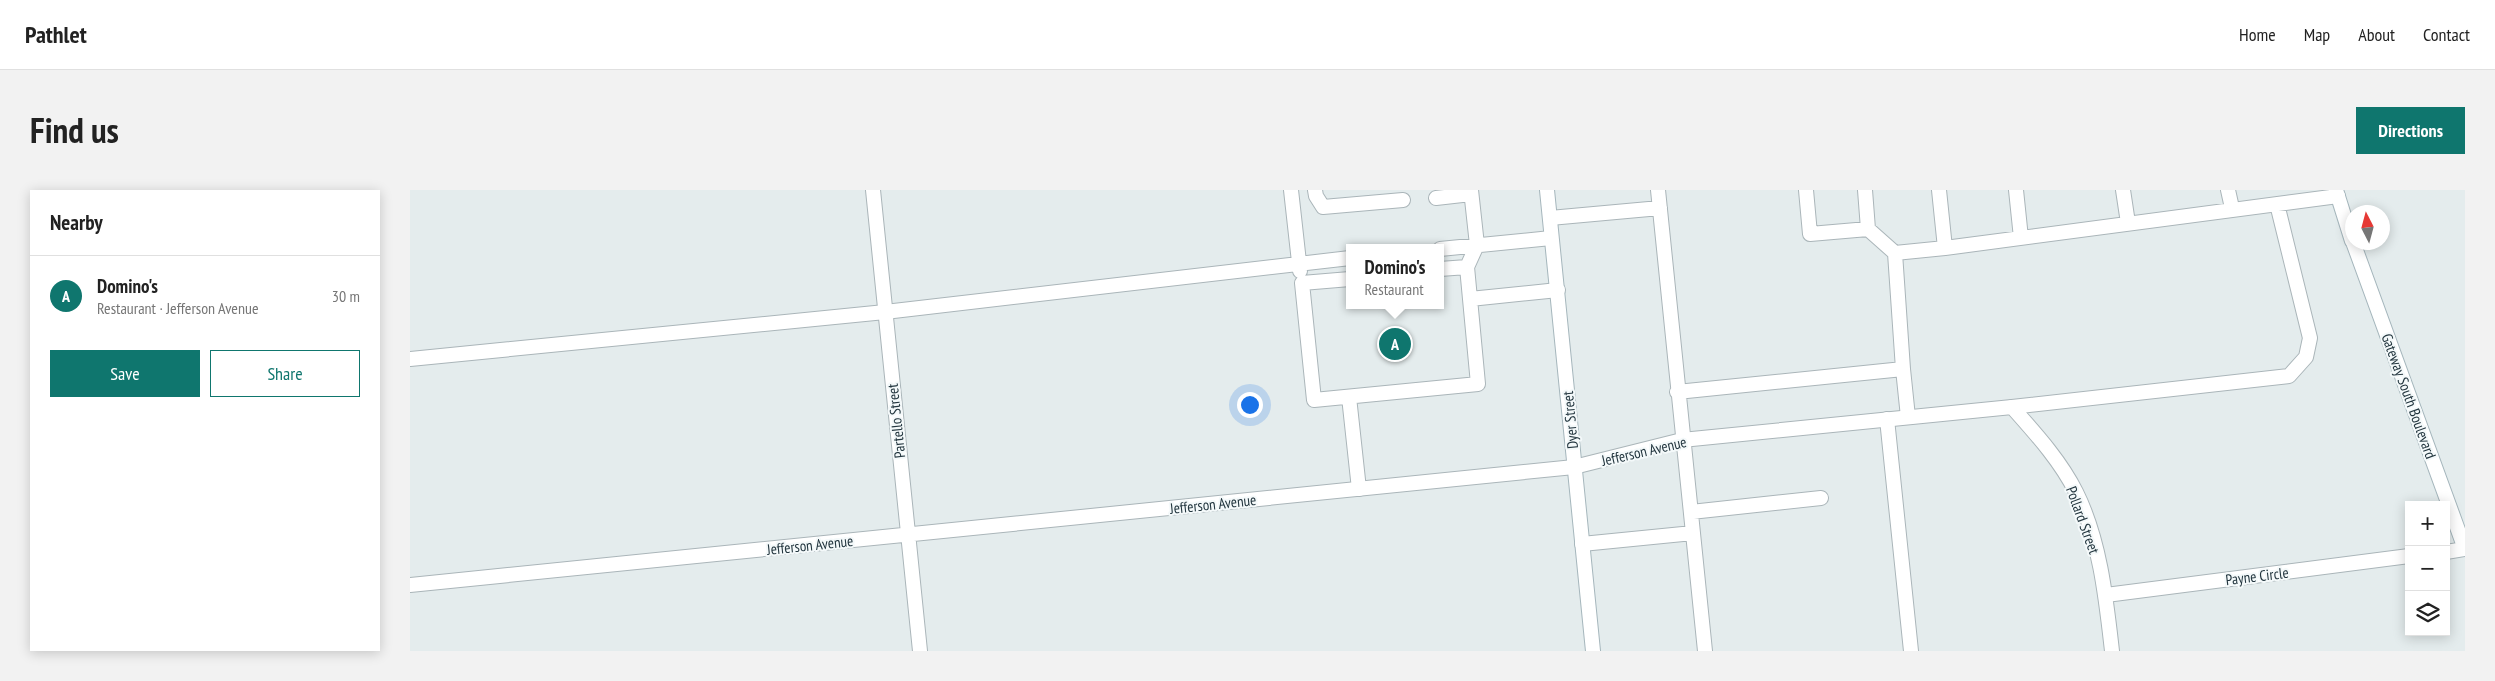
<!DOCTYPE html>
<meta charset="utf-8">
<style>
body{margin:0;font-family:"PT Sans Narrow",sans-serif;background:#f2f2f2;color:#222}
.controls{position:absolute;right:15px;bottom:15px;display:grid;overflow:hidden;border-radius:0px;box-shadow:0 2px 12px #0003}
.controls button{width:45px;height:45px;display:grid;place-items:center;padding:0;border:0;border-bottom:1px solid #e0e0e0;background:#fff;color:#222;font:25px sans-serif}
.compass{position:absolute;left:1935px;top:15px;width:45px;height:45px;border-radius:50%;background:#fff;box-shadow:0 2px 12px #0003;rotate:354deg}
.you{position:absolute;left:839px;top:214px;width:18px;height:18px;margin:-12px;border:4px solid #fff;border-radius:50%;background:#1a73e8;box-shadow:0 0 0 8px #1a73e833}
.badge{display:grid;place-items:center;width:32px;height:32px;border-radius:50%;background:#0f766e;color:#fff;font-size:16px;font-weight:700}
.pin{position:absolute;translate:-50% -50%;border:2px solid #fff;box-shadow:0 1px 5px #0006}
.popup{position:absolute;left:936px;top:54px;width:98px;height:65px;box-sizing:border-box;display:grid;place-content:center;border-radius:0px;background:#fff;filter:drop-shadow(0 1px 4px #0005);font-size:16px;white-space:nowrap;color:#767676}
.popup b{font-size:19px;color:#222}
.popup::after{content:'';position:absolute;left:50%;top:100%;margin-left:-10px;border:10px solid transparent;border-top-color:#fff}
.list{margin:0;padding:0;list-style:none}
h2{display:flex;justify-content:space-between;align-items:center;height:65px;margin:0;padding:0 20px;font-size:21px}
h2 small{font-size:16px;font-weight:400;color:#767676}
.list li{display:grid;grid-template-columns:32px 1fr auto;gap:15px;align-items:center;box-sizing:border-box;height:80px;padding:0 20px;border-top:1px solid #e0e0e0}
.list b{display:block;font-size:19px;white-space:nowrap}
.list p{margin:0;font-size:16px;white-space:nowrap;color:#767676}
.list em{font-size:16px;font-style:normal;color:#767676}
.actions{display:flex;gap:10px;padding:15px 20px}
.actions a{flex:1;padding:11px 0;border:1px solid #0f766e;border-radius:0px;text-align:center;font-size:18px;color:#0f766e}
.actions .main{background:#0f766e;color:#fff}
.icon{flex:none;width:28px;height:28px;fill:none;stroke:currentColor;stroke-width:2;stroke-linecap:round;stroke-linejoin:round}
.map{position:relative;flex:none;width:2055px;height:461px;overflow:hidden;border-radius:0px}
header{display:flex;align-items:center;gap:30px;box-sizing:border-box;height:70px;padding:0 25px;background:#fff;border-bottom:1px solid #e0e0e0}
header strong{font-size:24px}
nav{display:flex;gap:28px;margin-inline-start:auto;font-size:18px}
.intro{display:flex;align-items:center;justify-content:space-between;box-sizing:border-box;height:120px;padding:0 30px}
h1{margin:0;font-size:35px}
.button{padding:12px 22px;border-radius:0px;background:#0f766e;color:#fff;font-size:18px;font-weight:700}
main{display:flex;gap:30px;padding:0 30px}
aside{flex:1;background:#fff;border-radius:0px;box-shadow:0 2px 12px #0003}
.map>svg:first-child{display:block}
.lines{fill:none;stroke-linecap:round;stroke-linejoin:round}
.service-casing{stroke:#aab5b9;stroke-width:16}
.minor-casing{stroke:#aab5b9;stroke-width:16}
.secondary-casing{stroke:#a5b6bc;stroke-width:16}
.service{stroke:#fff;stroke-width:14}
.minor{stroke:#fff;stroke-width:14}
.secondary{stroke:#fff;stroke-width:14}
.labels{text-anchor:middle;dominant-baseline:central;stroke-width:4;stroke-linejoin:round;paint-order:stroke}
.street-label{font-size:15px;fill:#23363f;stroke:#f4f9fa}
</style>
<header>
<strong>Pathlet</strong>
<nav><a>Home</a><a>Map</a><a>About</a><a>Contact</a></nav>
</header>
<div class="intro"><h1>Find us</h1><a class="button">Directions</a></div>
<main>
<aside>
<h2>Nearby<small></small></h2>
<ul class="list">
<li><span class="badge">A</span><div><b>Domino's</b><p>Restaurant · Jefferson Avenue</p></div><em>30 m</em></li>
</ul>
<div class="actions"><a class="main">Save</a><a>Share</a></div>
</aside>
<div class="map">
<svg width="2055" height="461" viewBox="0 0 2055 461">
<rect width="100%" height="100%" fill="#e4eced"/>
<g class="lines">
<g class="service-casing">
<path id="service" d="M881 0 890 81
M905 0 906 6 913 17 993 10
M1248 0 1295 461
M1396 0 1400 44 1458 39
M1455 0 1458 39 1485 63
M1606 0 1611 48
M1713 0 1718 33
M1818 0 1822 18
M1026 8 1061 4
M1140 28 1250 18
M1535 58 1928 6
M1030 59 1141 48
M1030 79 1057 77
M940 89 892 93 904 210 1068 194 1057 77 1067 55 1061 0
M1060 109 1148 100
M0 169 475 122 940 68
M1493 179 1498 227
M1267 202 1493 179 1485 63 1535 58 1529 0
M939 207 949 299
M1602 217 1879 186 1896 167 1900 148 1867 14
M1477 229 1501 461
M1281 322 1411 308
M1172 354 1283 343"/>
</g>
<g class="minor-casing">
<path id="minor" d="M463 0 510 461
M2036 362 2055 359
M0 395 1164 277 1272 250 1602 217C1625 243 1650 270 1666 302 1690 350 1696 408 1702 461
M1696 405 1999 366"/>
</g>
<g class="secondary-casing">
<path id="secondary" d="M1137 0 1183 461
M1926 0 1942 51
M1943 52 2055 359"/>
</g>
<use href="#service" class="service"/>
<use href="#minor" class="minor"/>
<use href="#secondary" class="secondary"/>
</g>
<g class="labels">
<g class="street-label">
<text transform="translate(1999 206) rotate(70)">Gateway South Boulevard</text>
<text transform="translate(1160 230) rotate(-95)">Dyer Street</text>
<text transform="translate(486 231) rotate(-96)">Partello Street</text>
<text transform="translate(1234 261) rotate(-13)">Jefferson Avenue</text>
<text transform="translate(803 314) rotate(-6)">Jefferson Avenue</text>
<text transform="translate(1673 330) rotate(70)">Pollard Street</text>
<text transform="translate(400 355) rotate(-6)">Jefferson Avenue</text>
<text transform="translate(1847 386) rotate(-7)">Payne Circle</text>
</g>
</g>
</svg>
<div class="controls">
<button>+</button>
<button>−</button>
<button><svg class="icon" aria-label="layers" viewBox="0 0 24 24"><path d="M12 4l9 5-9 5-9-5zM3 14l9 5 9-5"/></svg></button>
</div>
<svg class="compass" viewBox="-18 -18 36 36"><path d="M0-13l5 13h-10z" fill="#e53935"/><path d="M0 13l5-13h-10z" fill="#767676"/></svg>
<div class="you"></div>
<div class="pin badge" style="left:985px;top:154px">A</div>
<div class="popup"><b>Domino's</b>Restaurant</div>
</div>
</main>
